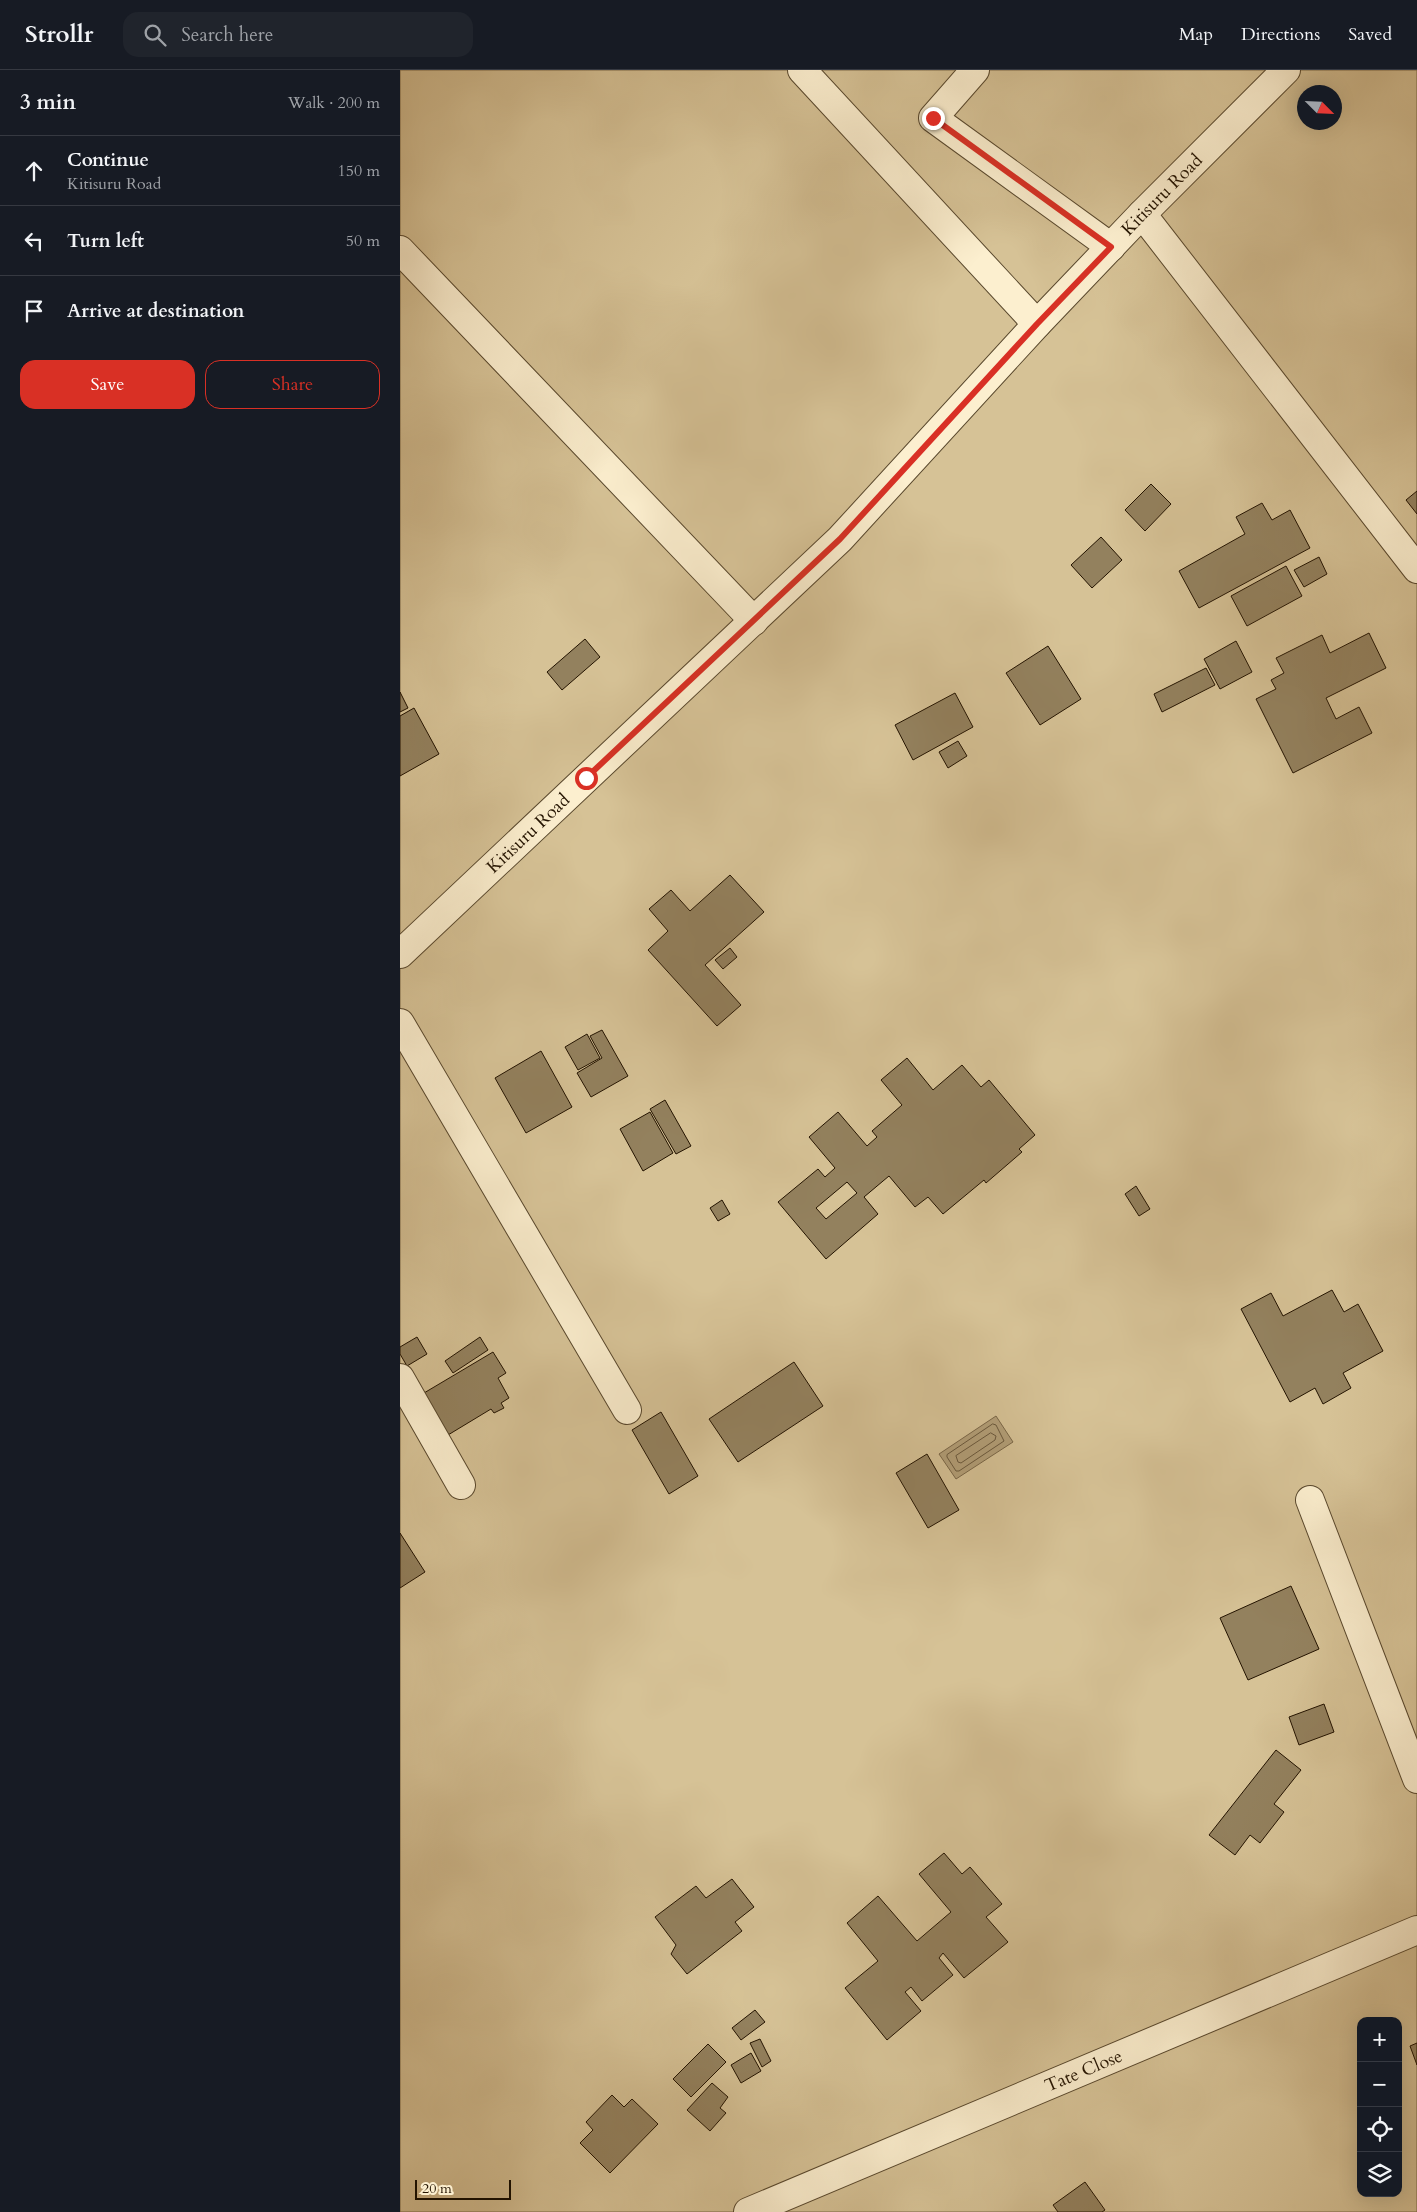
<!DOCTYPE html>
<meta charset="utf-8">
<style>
body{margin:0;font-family:Cardo,serif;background:#20242c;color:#f1f3f6}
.controls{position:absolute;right:15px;bottom:15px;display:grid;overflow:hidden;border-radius:10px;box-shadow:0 5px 20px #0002}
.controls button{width:45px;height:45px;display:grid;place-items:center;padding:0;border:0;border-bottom:1px solid #363941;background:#171b24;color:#f1f3f6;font:25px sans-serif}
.compass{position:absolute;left:897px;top:15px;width:45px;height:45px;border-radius:50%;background:#171b24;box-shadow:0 5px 20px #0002;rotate:114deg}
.scale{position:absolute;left:15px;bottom:12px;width:96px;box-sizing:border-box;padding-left:5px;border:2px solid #231300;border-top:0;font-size:14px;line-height:18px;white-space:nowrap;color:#231300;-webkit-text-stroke:4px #fcefcf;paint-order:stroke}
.stop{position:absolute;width:15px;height:15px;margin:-11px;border:4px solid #d93025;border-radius:50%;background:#fff}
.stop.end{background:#d93025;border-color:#fff;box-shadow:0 1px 5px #0008}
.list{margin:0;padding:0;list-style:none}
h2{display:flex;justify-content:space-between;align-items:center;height:65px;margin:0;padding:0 20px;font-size:21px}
h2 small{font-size:16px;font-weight:400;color:#9ea1a6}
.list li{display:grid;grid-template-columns:32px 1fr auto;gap:15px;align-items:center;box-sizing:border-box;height:70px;padding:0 20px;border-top:1px solid #363941}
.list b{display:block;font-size:19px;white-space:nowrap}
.list p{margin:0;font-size:16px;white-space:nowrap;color:#9ea1a6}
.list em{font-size:16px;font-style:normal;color:#9ea1a6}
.actions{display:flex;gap:10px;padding:15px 20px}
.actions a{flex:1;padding:11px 0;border:1px solid #d93025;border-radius:15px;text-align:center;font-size:18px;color:#d93025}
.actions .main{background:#d93025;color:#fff}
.icon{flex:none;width:28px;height:28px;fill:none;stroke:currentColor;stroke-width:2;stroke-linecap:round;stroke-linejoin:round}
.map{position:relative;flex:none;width:1017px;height:2142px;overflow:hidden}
header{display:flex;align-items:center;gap:30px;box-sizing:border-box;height:70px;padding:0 25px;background:#171b24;border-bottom:1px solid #363941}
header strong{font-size:24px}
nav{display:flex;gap:28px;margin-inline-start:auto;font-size:18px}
.search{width:350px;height:45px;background:#20242c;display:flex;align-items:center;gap:12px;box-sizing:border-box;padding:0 18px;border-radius:15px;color:#9ea1a6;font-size:19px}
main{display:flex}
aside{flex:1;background:#171b24}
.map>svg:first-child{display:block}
.green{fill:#d6c296;stroke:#7c6a4b;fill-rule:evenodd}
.water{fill:#b29e77;stroke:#796647}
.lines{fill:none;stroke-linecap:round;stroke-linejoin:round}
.shore{stroke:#6a583c;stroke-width:1}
.building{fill:#93815e;stroke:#231300;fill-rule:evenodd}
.minor-casing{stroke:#59482d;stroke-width:30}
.minor{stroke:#fcefcf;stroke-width:28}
.route{stroke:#d93025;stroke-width:6}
.labels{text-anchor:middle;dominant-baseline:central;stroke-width:5;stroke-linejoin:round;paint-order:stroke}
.street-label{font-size:18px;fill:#231300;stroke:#fcefcf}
</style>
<header>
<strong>Strollr</strong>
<div class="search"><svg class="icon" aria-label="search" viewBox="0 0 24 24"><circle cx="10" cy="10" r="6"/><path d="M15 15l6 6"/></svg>Search here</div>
<nav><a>Map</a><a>Directions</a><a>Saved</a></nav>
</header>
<main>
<aside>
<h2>3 min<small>Walk · 200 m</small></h2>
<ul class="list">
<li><svg class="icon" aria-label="ahead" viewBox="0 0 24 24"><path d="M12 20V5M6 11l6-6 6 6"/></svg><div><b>Continue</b><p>Kitisuru Road</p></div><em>150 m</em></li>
<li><svg class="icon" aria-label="left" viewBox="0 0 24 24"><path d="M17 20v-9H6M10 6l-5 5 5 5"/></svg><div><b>Turn left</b></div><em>50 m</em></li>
<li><svg class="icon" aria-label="arrive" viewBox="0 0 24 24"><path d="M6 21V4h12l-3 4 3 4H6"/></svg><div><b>Arrive at destination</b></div></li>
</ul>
<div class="actions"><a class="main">Save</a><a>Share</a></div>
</aside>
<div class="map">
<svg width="1017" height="2142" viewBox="0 0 1017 2142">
<rect width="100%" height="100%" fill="#fbe6b5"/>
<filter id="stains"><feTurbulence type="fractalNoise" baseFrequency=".004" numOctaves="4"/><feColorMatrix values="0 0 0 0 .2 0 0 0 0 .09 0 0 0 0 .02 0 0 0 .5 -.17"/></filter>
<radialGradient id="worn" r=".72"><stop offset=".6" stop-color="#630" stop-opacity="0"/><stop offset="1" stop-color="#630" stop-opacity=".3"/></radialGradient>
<path class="green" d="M0 0H1017V2142H0ZM904 22H934V52H904ZM961 1951H998V2123H961Z"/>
<path class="water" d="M596 1346 613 1372 556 1409 539 1384Z"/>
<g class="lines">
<path class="shore" d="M593 1354 596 1355 604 1371 559 1401H556L547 1387V1385Z
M591 1363 596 1366 595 1370 561 1393 558 1392 556 1386Z"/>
</g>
<path class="building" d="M751 414 771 434 745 461 725 440Z
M1017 421V444L1006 430Z
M862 433 872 450 890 440 910 478 799 538 779 501 845 464 836 447Z
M701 467 722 490 692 518 671 495Z
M919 487 927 504 904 517 894 500Z
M886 496 902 526 847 556 831 526Z
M969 563 986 598 926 628 936 649 959 637 972 663 893 703 856 629 876 619 871 610 884 603 876 588 922 565 930 583Z
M185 569 200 587 162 620 147 602Z
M836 571 852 602 820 619 804 589Z
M648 576 681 629 640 655 606 603Z
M806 598 815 615 762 642 754 624Z
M0 622 8 638 0 642Z
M555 623 573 657 513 690 495 655Z
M14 638 39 684 0 706V646Z
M558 671 567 686 548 698 539 682Z
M330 805 364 842 305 895 341 935 317 956 248 880 268 861 249 839 271 820 290 841Z
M330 878 337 887 323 899 315 890Z
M202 960 228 1006 191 1027 177 1003 202 988 190 966Z
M187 964 200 988 178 1000 165 977Z
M141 981 172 1037 126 1063 95 1008Z
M507 988 533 1020 562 995 581 1017 589 1010 635 1065 619 1079 622 1082 586 1113 584 1110 543 1144 528 1127 515 1137 489 1106 464 1127 478 1144 426 1189 378 1132 418 1099 425 1107 435 1098 409 1067 438 1042 467 1076 477 1067 472 1061 502 1035 481 1010ZM447 1112 457 1123 426 1149 416 1138Z
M265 1030 291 1076 276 1084 250 1039Z
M250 1042 273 1083 243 1101 220 1059Z
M736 1116 750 1139 739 1146 725 1124Z
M322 1130 330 1144 318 1151 310 1138Z
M932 1220 944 1242 958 1234 983 1281 943 1303 951 1318 923 1334 915 1318 890 1332 841 1239 871 1223 883 1246Z
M17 1267 27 1284 7 1296 0 1284V1277Z
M80 1267 88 1280 53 1303 45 1291Z
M93 1282 106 1303 98 1308 109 1328 101 1333 104 1338 94 1343 91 1339 48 1365 24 1323Z
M394 1292 423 1336 338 1392 309 1349Z
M261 1342 298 1406 269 1424 232 1360Z
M527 1384 559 1440 528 1458 496 1403Z
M0 1463 25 1502 0 1518Z
M891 1516 919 1579 848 1610 820 1548Z
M924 1634 934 1662 899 1675 889 1647Z
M876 1680 901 1700 874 1734 884 1742 860 1773 850 1765 835 1785 809 1765Z
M544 1783 562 1804 570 1797 602 1834 586 1847 608 1872 564 1908 543 1883 539 1888 553 1905 522 1931 511 1917 505 1922 521 1941 487 1970 445 1918 478 1891 447 1853 478 1826 517 1871 551 1842 519 1804Z
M332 1809 354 1837 335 1852 342 1861 287 1904 271 1884 276 1875 255 1847 296 1816 306 1828Z
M355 1940 365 1952 341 1970 332 1958Z
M360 1969 371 1991 362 1997 350 1973Z
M1017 1973V1995L1010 1976Z
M308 1974 326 1992 291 2027 273 2009Z
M351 1983 361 2001 341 2013 331 1995Z
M312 2013 328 2027 320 2038 326 2043 310 2061 287 2040Z
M212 2025 224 2037 232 2029 258 2054 210 2103 180 2073 193 2060 186 2052Z
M685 2112 705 2140 702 2142H658L653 2135Z"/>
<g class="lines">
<g class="minor-casing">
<g id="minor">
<path d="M402 0 637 254"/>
<path d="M575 0 533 48 711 177"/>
<path d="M742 144 1017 499"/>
<path d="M0 180 354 551"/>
<path id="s1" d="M0 884 440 469 637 254 742 144 886 0"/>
<path d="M0 953 227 1340"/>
<path d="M0 1308 61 1415"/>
<path d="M910 1430 1017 1709"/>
<path id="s2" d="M348 2142 1017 1860"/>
</g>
</g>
<use href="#minor" class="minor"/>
</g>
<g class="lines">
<path class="route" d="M186 708 440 469 637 254 711 177 533 48"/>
</g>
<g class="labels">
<g class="street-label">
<text stroke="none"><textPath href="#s1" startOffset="1076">Kitisuru Road</textPath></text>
<text stroke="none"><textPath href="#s1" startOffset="176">Kitisuru Road</textPath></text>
<text stroke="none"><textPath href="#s2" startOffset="364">Tate Close</textPath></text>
</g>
</g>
<rect width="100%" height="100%" filter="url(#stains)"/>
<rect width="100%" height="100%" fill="url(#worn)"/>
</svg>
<div class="controls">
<button>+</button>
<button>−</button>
<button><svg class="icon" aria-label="locate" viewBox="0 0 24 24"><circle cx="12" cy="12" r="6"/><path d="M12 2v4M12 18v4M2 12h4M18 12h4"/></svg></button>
<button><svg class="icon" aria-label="layers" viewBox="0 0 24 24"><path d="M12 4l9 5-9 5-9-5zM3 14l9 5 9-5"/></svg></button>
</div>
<svg class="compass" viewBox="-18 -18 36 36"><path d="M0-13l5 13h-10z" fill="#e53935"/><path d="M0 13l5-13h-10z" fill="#9ea1a6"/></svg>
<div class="scale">20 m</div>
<div class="stop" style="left:186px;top:708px"></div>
<div class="stop end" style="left:533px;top:48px"></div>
</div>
</main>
